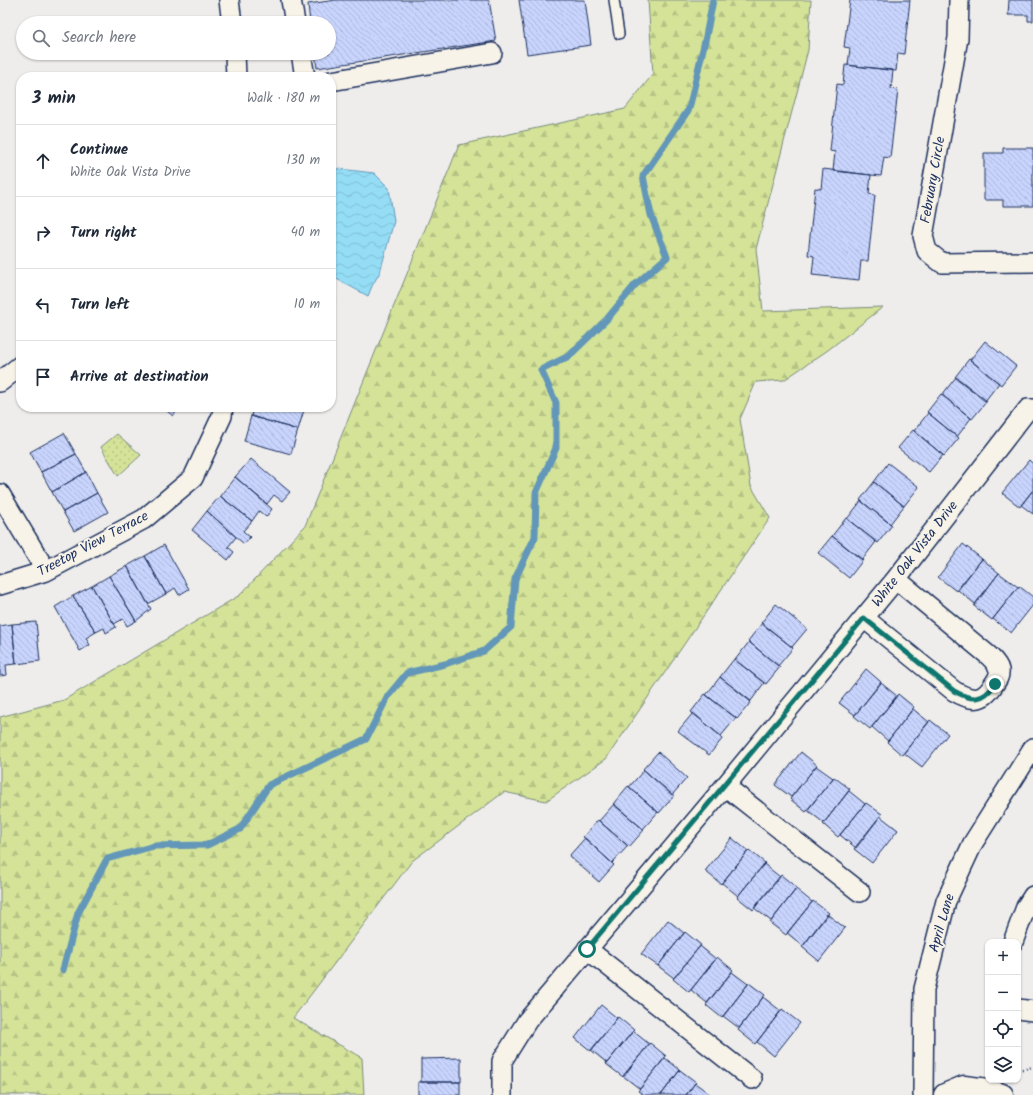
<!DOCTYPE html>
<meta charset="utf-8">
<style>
body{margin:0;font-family:Kalam,sans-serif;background:#f6f6f7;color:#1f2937}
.controls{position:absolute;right:12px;bottom:12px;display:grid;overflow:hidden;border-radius:8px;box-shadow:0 1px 3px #0004}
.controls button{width:36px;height:36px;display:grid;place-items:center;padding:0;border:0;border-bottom:1px solid #e0e1e3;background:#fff;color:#1f2937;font:20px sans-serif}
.stop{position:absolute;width:12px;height:12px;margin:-9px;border:3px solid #0f766e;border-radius:50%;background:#fff}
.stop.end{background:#0f766e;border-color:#fff;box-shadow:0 1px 4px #0008}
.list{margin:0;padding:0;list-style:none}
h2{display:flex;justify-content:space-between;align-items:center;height:52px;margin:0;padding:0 16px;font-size:17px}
h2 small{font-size:13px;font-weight:400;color:#747a83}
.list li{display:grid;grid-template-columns:26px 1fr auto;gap:12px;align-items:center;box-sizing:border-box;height:72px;padding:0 16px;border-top:1px solid #e0e1e3}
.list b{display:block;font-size:15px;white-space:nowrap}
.list p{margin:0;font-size:13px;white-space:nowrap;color:#747a83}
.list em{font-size:13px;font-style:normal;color:#747a83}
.icon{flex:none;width:22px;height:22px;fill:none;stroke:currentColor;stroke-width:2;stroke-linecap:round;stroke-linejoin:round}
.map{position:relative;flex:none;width:1033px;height:1095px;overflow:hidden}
.search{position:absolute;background:#fff;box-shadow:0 1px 3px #0004;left:16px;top:16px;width:320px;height:44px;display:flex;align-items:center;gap:10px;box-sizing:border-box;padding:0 14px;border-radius:22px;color:#747a83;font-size:15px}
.panel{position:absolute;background:#fff;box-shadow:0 1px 3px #0004;left:16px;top:72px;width:320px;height:340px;border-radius:16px}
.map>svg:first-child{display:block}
.forest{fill:url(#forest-firs);stroke:#78897a}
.park{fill:url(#park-dots);stroke:#78897a}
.water{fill:url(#water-waves);stroke:#6497b9}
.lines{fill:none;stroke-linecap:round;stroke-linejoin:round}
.stream{stroke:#6497b9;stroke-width:7}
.building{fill:url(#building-back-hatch);stroke:#1b2f5e}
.service-casing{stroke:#1b2f5e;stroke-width:12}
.minor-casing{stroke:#1b2f5e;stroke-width:22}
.tertiary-casing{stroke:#1b2f5e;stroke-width:25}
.path{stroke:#1b2f5e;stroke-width:2.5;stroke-dasharray:1 3;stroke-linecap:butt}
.service{stroke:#f7f3e8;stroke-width:9}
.minor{stroke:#f7f3e8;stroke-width:19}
.tertiary{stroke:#f7f3e8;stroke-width:22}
.route{stroke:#0f766e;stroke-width:5}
.labels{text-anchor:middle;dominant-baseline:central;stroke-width:4;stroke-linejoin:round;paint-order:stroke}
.street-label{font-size:14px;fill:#1b2f5e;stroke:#f7f3e8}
</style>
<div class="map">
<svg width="1033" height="1095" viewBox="0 0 1033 1095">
<defs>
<pattern id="forest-firs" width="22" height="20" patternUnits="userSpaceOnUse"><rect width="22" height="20" fill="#d4e397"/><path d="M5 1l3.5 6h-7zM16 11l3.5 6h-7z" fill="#b5c385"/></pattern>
<pattern id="park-dots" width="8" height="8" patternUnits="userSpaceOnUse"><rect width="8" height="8" fill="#d4e397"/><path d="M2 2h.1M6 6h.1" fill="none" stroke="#b5c385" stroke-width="1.8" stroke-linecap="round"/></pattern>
<pattern id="water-waves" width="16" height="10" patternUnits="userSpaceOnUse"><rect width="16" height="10" fill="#94ddf5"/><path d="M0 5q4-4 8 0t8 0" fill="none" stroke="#7fbed4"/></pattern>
<pattern id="building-back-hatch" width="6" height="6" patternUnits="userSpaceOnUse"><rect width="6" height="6" fill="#c8d4fc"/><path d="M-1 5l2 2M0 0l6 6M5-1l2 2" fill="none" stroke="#abb6da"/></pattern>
</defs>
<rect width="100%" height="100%" fill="#eeedec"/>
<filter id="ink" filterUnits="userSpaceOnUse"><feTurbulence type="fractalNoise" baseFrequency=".025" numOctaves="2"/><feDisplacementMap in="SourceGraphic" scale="8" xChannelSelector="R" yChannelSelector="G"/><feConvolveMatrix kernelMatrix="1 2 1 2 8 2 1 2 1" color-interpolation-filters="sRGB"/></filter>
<g filter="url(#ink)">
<path class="forest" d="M648 0H811L808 50 756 249 763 311 883 307 828 350 784 380 756 382 740 419 751 486 770 518 606 759 546 801 504 792 412 861 293 1018 362 1058 364 1095H0V717L64 700 240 595 305 526 459 145 625 109 653 74Z"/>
<path class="park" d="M117 434 141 455 118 476 101 447Z"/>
<path class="water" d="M331 168 374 173 389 188 394 221 380 272 372 286 368 296 331 276Z"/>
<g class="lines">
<path class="stream" d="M63 970 78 913 107 859 154 846 207 845 240 829 269 785 366 739 388 696 407 673 445 664 484 651 511 627 515 579 535 537 536 493 556 448V403L541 370 569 356 607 319 635 285 667 257 651 215 643 176 689 109 706 36 713 0"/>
</g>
<path class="building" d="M336 0H489L496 41 317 68 315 53H329V23H310L308 4Z
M519 0H585L591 45 527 54Z
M850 0H910L904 54 898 53 896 71 848 65 850 48 844 47Z
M1009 0H1033V21H1028V15H1008Z
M845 65 893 70 891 89 898 90 890 158 884 157 881 176 833 171 835 152 830 151 837 84 843 85Z
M1003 148H1033V206H1003V200H984V153H1003Z
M823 169 871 175 869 194 875 195 868 261H861L859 280 812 275 814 256 808 255 815 188 821 189Z
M331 297 335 298 331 314Z
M985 341 1016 366 1001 385 970 360Z
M969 359 999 383 985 401 955 377Z
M956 377 987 401 972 419 942 395Z
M941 394 971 418 957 437 927 412Z
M162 407H180L173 416Z
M253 407H295L304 410 298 430 251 416Z
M928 413 959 438 944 456 914 431Z
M251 416 298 430 291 454 244 441Z
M913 430 943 455 929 472 898 448Z
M64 433 76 454 41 472 30 452Z
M76 454 86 472 52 492 41 472Z
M251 459 290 492 282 501 274 495 267 504 235 477Z
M1029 460 1033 464V490L1020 507 1002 493Z
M888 463 919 487 904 506 874 482Z
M86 472 97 493 63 512 52 492Z
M235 477 272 509 266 517 259 511 252 521 220 496Z
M874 482 904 506 890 524 860 500Z
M1033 490V514L1021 505Z
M97 493 108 512 74 531 63 512Z
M220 496 252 521 243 531 250 537 244 544 207 511Z
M861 501 892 525 878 543 847 519Z
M207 511 236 537 228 547 234 552 228 560 192 530Z
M846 518 876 542 862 560 832 536Z
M832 536 863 560 849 578 818 553Z
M963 544 982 559 956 591 938 577Z
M164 545 189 589 179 595 175 588 166 594 145 556Z
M145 556 166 594 148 604 127 566Z
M982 559 999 573 975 604 958 590Z
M127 566 151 609 136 621 109 576Z
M999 573 1018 587 992 620 974 606Z
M109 576 136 621 127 626 123 619 114 624 92 586Z
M92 586 116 627 106 633 104 628 96 632 73 596Z
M1019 586 1033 597V605L1011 633 993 619Z
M73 596 96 632 86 638 90 645 80 651 55 607Z
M776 604 807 629 792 647 761 623Z
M36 622 40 661 16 664 12 624Z
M762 623 793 648 778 666 748 641Z
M12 624 16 664 6 665 7 675 0 676V626Z
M749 642 780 667 766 684 735 660Z
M734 659 764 683 751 701 720 677Z
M866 669 881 682 855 715 839 703Z
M720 677 751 702 737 719 706 695Z
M881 683 897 696 870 729 854 716Z
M705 694 736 718 721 736 691 712Z
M898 694 914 707 888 741 872 727Z
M913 709 929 722 902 755 887 742Z
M693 713 723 738 709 755 678 731Z
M930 720 948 734 922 767 904 753Z
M658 752 687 778 672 795 643 769Z
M801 752 817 765 791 797 775 785Z
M816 766 833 778 806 812 790 799Z
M644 770 674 796 659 813 629 787Z
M834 777 850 789 824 823 807 810Z
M628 786 658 812 643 829 613 804Z
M849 791 865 804 838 837 823 824Z
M866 803 882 814 856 848 840 835Z
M614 804 644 830 629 847 599 821Z
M880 816 898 830 872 863 854 849Z
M598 820 628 846 612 863 583 837Z
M585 838 614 865 599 882 569 856Z
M732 838 748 851 721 884 705 871Z
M749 850 765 863 738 896 722 883Z
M764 864 780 877 753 910 737 897Z
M781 875 797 888 771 921 754 908Z
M796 889 812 902 786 935 770 923Z
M813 901 829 913 803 946 787 933Z
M827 914 845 928 819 961 802 947Z
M668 920 684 933 658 966 641 954Z
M685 932 701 945 674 978 658 966Z
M700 946 716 959 689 992 673 979Z
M717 957 733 970 707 1003 691 990Z
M732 972 748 984 722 1018 706 1005Z
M749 983 765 995 739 1028 723 1016Z
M763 997 781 1011 755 1044 738 1030Z
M601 1005 617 1018 591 1051 575 1038Z
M782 1009 800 1023 774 1056 757 1042Z
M618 1017 634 1030 607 1063 591 1050Z
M633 1031 649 1044 623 1077 606 1064Z
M650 1043 666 1056 640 1089 623 1076Z
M461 1058V1082H421V1059Z
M665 1058 680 1070 661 1095H644L638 1091Z
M680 1070 696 1082 686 1095H661Z
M418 1082H460V1095H418Z
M695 1083 711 1095H686Z"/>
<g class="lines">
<g class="service-casing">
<path id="service" d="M614 0 619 34"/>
</g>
<g class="minor-casing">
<path id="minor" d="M229 0 232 23
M291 0 295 23
M959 0 958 38 923 236 927 251 942 263 1033 262
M235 53 236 77
M301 53 305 77
M331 81 492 53
M0 382 21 365
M0 494 46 571
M0 585 46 571 144 519 193 478 222 416 223 407
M864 618 954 691C971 701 983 703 994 684 997 680 1000 676 999 670 998 664 992 659 988 655L896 579
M725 786 860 892
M1013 942 1026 907 1033 896
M587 949 752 1079
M1018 1009 1033 1011
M502 1095V1061L527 1021 725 786 896 579 1028 409H1033
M923 1095 924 989 946 901 973 843 1033 748"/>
</g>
<g class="tertiary-casing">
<path id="tertiary" d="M945 1095 964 1087 988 1090 1002 1095"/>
</g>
<path class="path" d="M1018 1070 1033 1067"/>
<use href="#service" class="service"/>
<use href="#minor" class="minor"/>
<use href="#tertiary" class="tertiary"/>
</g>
</g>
<g class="lines" filter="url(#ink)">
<path class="route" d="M587 949 864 618 954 691C972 701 983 702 995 684"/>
</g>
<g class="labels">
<g class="street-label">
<text transform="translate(933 180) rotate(-80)">February Circle</text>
<text transform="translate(93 544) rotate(-28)">Treetop View Terrace</text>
<text transform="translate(915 554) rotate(-52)">White Oak Vista Drive</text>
<text transform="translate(942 923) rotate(-74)">April Lane</text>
</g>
</g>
</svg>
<div class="controls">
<button>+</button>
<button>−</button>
<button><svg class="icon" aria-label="locate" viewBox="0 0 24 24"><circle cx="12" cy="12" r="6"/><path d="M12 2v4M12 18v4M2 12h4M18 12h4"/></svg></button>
<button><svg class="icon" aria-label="layers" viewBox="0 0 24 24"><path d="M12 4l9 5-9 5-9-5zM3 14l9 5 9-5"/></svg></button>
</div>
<div class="stop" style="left:587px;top:949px"></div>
<div class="stop end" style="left:995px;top:684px"></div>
<div class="search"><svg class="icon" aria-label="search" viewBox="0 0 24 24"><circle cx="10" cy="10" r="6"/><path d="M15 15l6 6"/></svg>Search here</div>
<section class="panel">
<h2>3 min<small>Walk · 180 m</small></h2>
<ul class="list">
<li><svg class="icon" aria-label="ahead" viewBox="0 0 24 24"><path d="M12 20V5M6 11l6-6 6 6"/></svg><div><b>Continue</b><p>White Oak Vista Drive</p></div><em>130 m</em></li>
<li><svg class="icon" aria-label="right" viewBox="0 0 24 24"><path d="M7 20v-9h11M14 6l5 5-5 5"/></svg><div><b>Turn right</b></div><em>40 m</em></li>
<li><svg class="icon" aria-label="left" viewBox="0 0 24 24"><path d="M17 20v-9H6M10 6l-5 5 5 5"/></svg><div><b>Turn left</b></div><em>10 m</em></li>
<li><svg class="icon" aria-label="arrive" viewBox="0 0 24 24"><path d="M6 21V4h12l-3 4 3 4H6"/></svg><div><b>Arrive at destination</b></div></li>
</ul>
</section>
</div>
